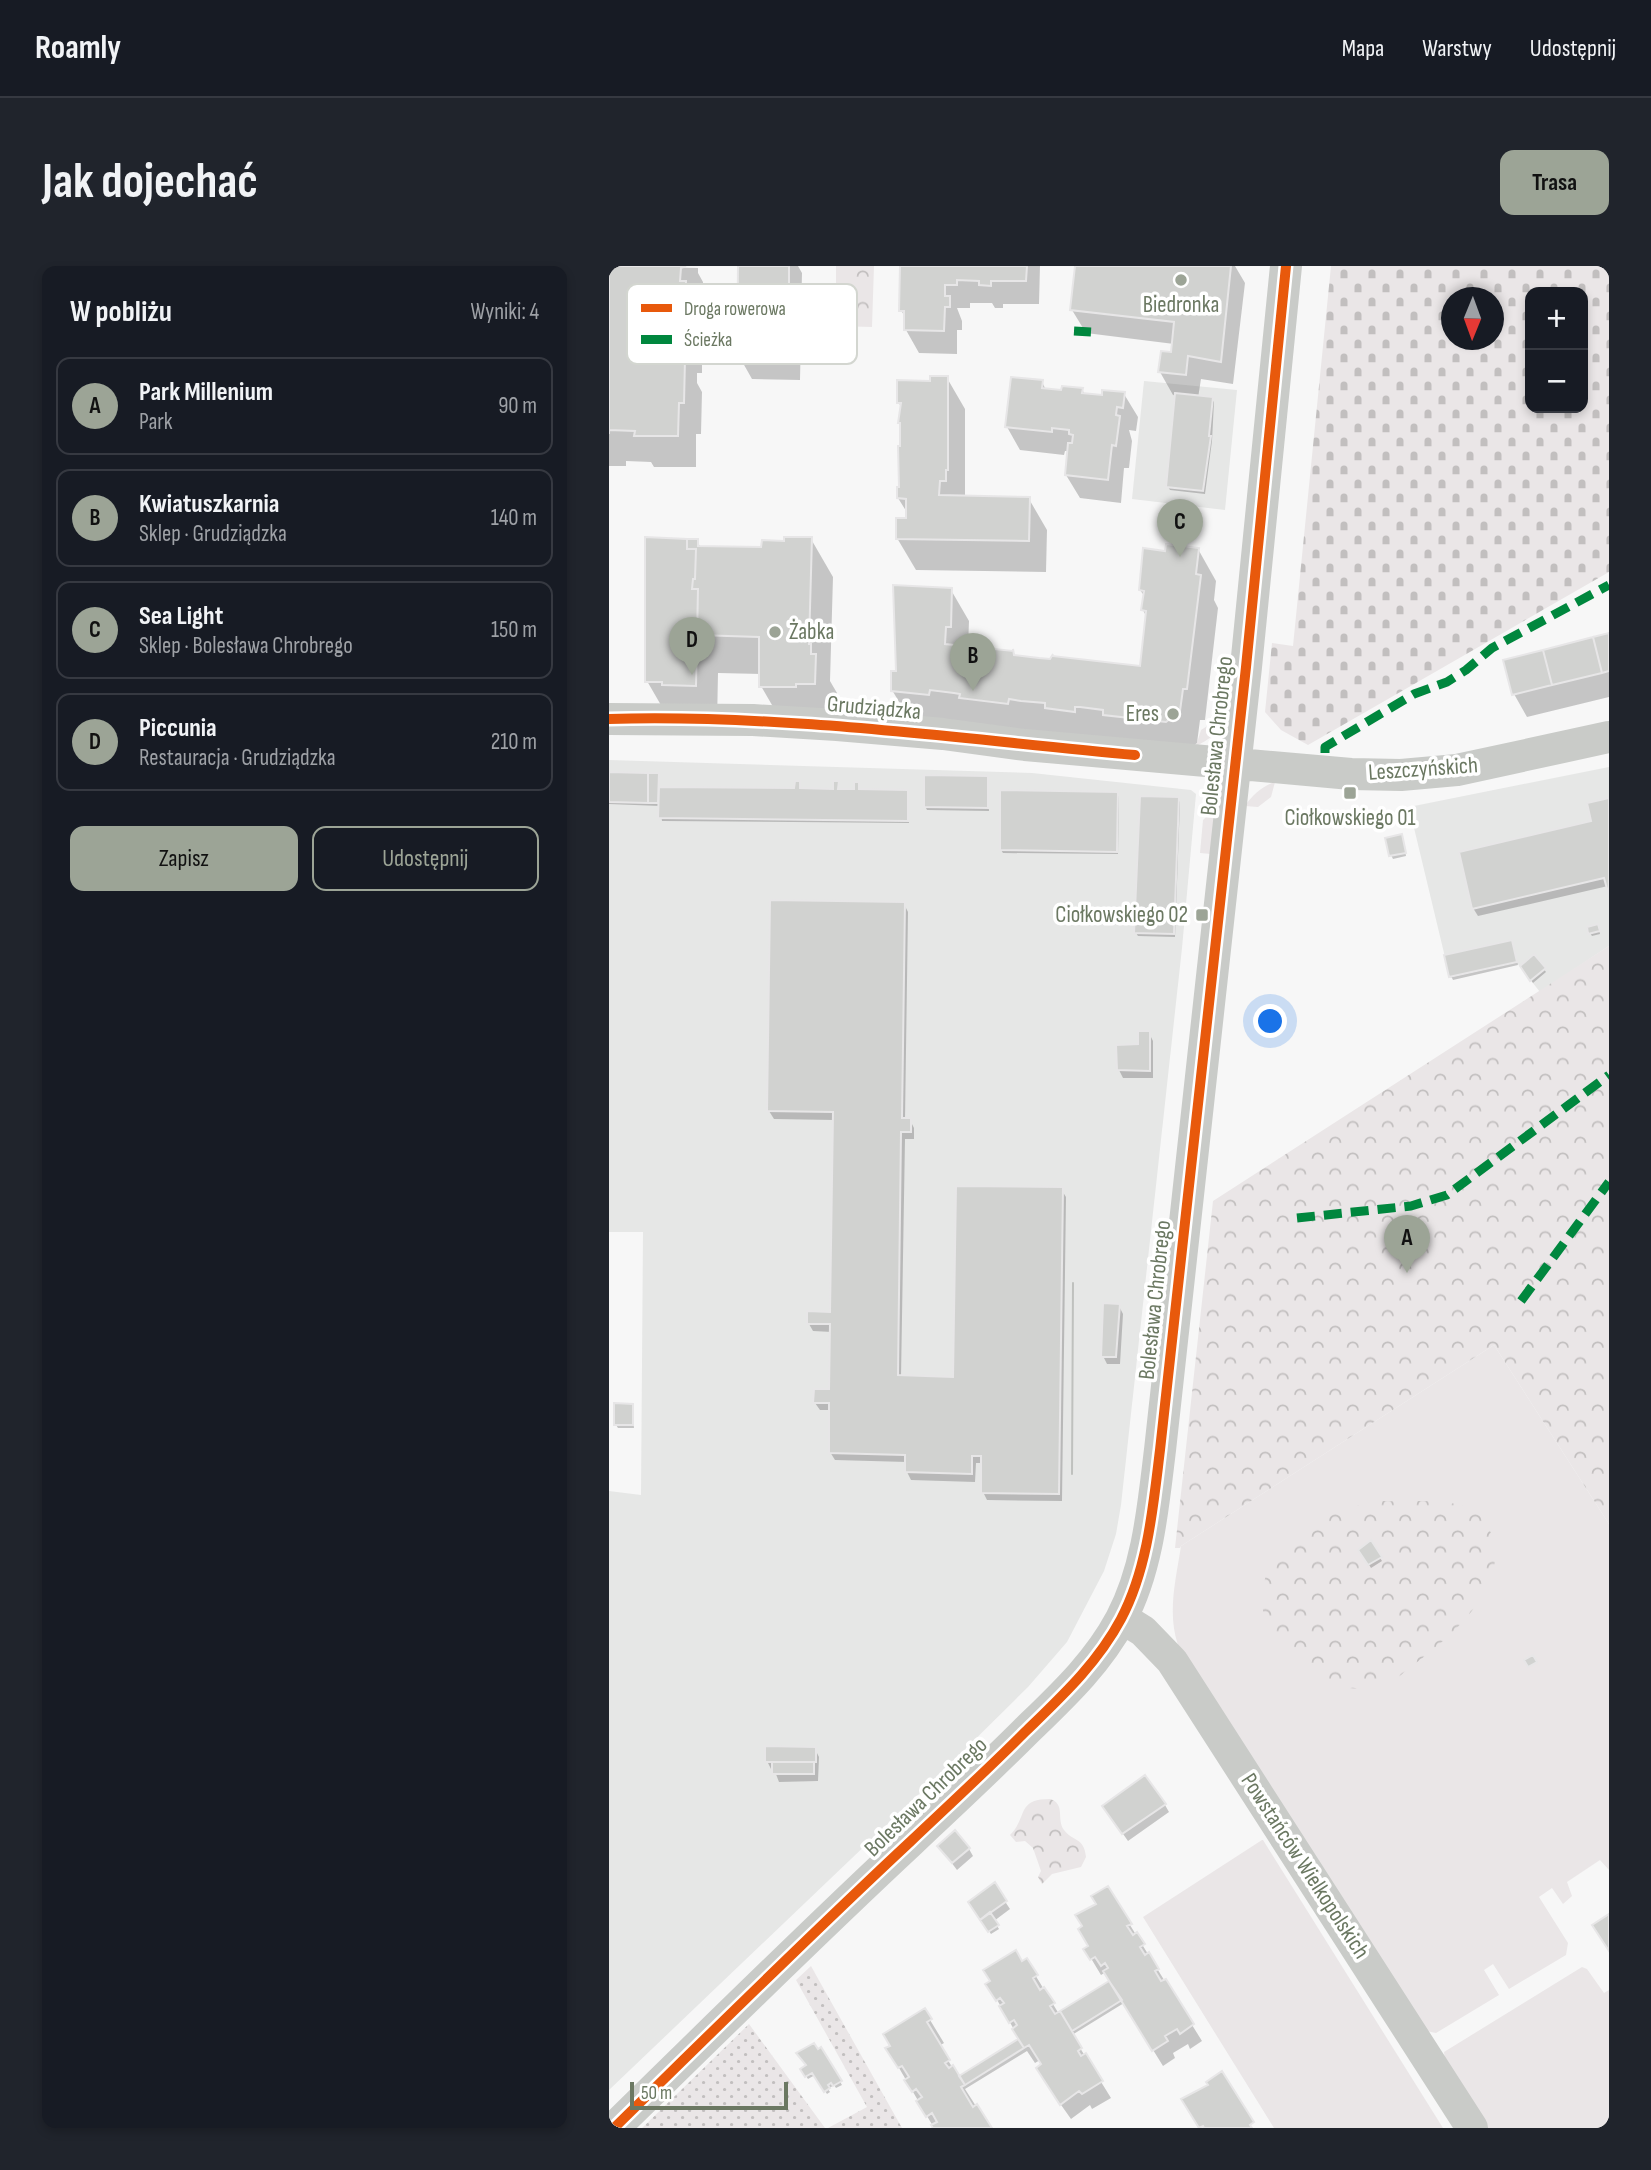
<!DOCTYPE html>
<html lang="pl">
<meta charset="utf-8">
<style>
body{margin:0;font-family:"Sofia Sans Condensed",sans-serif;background:#20242c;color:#f1f3f6}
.controls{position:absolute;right:21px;top:21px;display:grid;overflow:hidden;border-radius:14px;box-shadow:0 4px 10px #0003}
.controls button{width:63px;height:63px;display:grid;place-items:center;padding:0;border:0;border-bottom:2px solid #363941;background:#171b24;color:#f1f3f6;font:35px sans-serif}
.compass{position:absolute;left:832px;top:21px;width:63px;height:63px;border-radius:50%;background:#171b24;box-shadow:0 4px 10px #0003;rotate:181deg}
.scale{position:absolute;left:21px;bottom:18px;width:158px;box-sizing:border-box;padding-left:7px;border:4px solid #6b7862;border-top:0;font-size:19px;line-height:24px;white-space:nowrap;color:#6b7862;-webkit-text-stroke:5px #fff;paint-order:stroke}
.you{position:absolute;left:662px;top:756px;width:24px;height:24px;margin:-18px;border:5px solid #fff;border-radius:50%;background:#1a73e8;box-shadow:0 0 0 10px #1a73e833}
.badge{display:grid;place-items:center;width:46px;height:46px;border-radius:50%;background:#9ca496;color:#111;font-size:23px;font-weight:700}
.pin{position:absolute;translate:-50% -58px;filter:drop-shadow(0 2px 4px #0008)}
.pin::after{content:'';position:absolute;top:37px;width:24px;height:21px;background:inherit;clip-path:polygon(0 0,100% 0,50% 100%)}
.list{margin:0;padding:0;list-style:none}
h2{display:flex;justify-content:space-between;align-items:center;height:91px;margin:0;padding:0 28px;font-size:30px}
h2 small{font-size:23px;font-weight:400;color:#9ea1a6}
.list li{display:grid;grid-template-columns:46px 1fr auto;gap:21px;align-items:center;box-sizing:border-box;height:98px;margin:0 14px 14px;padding:0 14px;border:2px solid #363941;border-radius:14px}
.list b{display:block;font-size:26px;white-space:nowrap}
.list p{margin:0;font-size:23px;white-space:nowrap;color:#9ea1a6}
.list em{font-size:23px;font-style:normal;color:#9ea1a6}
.actions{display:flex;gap:14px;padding:21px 28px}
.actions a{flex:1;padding:16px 0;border:2px solid #9ca496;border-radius:14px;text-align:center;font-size:24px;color:#9ca496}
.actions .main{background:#9ca496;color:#111}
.map{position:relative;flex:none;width:1000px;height:1862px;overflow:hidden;border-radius:14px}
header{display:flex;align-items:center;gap:42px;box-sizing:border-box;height:98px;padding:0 35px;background:#171b24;border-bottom:2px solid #363941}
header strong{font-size:33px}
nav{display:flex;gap:38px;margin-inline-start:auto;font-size:24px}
.intro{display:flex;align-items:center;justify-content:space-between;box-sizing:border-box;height:168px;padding:0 42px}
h1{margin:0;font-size:49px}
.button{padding:18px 32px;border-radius:14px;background:#9ca496;color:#111;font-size:24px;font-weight:700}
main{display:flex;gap:42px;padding:0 42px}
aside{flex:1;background:#171b24;border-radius:14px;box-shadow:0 4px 10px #0003}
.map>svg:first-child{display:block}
.built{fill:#e6e7e6}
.grass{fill:#eae6e7}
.forest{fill:url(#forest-crowns)}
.cemetery{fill:url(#cemetery-stones);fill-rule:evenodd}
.garden{fill:url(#garden-dots)}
.shadow{fill:#0003}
.building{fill:#d1d2d0;stroke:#e7e6e7;stroke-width:2}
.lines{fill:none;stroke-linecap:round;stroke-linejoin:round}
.minor{stroke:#c9cbc8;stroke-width:32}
.tram{stroke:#bfc1be;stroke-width:2}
.quiet{stroke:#00873e;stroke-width:9;stroke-dasharray:18 9;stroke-linecap:butt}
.cycleway-casing{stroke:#fff;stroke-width:15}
.cycleway{stroke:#e8590c;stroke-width:10}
.poi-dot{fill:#9ca496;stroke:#fff;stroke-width:2.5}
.labels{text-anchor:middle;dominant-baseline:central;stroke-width:7;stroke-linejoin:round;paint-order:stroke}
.poi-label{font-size:23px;fill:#6b7862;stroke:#fff}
.street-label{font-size:23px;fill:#6b7862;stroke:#fff}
.key{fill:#fff;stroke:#d3d6d0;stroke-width:2}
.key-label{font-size:19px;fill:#6b7862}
</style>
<header>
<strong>Roamly</strong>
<nav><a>Mapa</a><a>Warstwy</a><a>Udostępnij</a></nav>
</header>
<div class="intro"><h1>Jak dojechać</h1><a class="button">Trasa</a></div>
<main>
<aside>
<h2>W pobliżu<small>Wyniki: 4</small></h2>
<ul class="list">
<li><span class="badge">A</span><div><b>Park Millenium</b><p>Park</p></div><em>90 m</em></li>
<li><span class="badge">B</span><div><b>Kwiatuszkarnia</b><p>Sklep · Grudziądzka</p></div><em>140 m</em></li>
<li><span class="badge">C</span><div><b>Sea Light</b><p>Sklep · Bolesława Chrobrego</p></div><em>150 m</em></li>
<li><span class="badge">D</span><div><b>Piccunia</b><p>Restauracja · Grudziądzka</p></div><em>210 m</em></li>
</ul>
<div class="actions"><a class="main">Zapisz</a><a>Udostępnij</a></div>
</aside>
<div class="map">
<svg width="1000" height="1862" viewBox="0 0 1000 1862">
<defs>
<pattern id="forest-crowns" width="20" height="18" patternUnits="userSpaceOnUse" patternTransform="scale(1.75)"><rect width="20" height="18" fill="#eae6e7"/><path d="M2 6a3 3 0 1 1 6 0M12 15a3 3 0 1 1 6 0" fill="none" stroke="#c2bfbf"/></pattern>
<pattern id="cemetery-stones" width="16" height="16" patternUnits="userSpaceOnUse" patternTransform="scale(1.75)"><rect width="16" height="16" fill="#eae6e7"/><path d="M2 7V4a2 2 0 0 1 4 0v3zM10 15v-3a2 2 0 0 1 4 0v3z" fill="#c2bfbf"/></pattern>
<pattern id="garden-dots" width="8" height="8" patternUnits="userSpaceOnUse" patternTransform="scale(1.75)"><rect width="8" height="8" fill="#eae6e7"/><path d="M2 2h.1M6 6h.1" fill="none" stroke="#c2bfbf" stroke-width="1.8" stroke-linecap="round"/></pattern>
</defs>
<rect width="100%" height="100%" fill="#f7f7f7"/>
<path class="built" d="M535 115 628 124 616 244 523 233Z
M0 494 423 507 582 524 587 528 573 682 512 1239 507 1268 495 1305 458 1376 419 1421 330 1509 0 1824V1225L32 1229 34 966H0Z
M1000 501V680L931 726 908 697 841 712 800 541Z"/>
<path class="grass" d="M605 456H616C611 467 597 475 587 480L592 464Z
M666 516 662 531 649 541 636 540C642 530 655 519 666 516Z
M599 549 607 550 602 588 591 587 594 554Z
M885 1079 1000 1258V1604L991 1594 958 1616 963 1630 954 1638 943 1622 930 1631 959 1677 957 1689 900 1723 884 1698 875 1704 890 1729 827 1767 817 1765 569 1379C558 1347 567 1313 572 1280Z
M653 1574H654L834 1862H665L534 1651Z
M973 1701 978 1703 995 1727 1000 1724V1862H879L836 1795 835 1786Z"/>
<path class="forest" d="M227 0H265L263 61 227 60Z
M1000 680V1258L885 1079 572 1280 571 1282H566L604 935Z
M773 1235C799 1236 846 1231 867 1246 874 1250 878 1260 882 1267 903 1320 840 1373 803 1400 796 1405 789 1412 782 1416 770 1422 753 1424 740 1422 720 1420 704 1408 689 1395 680 1388 669 1379 663 1369 643 1338 656 1290 684 1268 708 1248 743 1240 773 1235Z
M441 1533C457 1538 447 1553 455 1564 464 1576 475 1571 477 1591L472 1601 443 1608 433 1618 429 1611 432 1605 424 1582 416 1575 407 1576 401 1569C419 1551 407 1533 441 1533Z"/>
<path class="cemetery" d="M722 0H1000V306L699 479 672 464 656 446 663 377 684 380ZM921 26H974V142H921ZM842 32H884V74H842Z"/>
<path class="garden" d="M202 1700 212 1718 293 1862H219L258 1841 187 1714Z
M140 1758 216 1862H33Z"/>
<path class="shadow" d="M0 0 89 2V7L94 16V33H89V40L94 49V75H88V89L93 98V107H88V117L93 126 92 168H87V201H45L42 196 17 195V200H0Z
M131 0H189L193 7 192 52H187V60L192 68 191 114 143 113 130 90Z
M293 0H431L430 38H394V42H386L383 37H361V42H348L353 55V64H348V88L310 87 297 64V53L292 44Z
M468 0H626L636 17 624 118 592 113 589 132 603 133 605 136 603 175 596 228 561 224 559 221 568 130 564 129 551 106 563 88 565 78 477 67 463 44Z
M338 112 356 143V232L420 233 438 264 437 306 307 304 288 272 299 254V248L289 232 292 223 293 142 289 136 323 117Z
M433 116 437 124 454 126 473 123 476 129 494 131 515 128 529 151 527 165 520 164 523 175 520 202H515L512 237 471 232 457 209 460 185H456L455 189 411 184 398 161Z
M202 273 224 311 221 415 228 427 227 456 174 458 152 420V408L109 407 108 457 60 453 38 415 88 275 92 282 154 283Z
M589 283 607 315 605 334 609 342 596 454H591L588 477 575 487 302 456 283 424 289 407 342 324 360 355 359 382 405 387 407 391 533 402 538 352 534 344 536 331 531 324 558 287Z
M1000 369V431L918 451 905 428Z
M0 508 49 509 50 523 187 524 190 516 192 524H226L229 516 230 524 247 525 249 518 251 525H298L300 557 53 555 51 540 0 538Z
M378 512 380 545 318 544 316 540Z
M508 528 510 531 509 588 394 587 392 584Z
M569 533 571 536 566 671 529 670 527 667Z
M1000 534V625L999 620 869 650 864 642 984 556Z
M794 573 797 590 784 593 782 589Z
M295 638 299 646 296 854H301L305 862V873H296L292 1111 345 1113 452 923 457 931 453 1235 378 1234 374 1226V1197H367L366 1216 302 1214 298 1206V1196L226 1194 221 1186 222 1144H211L206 1137 222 1125 223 1066 204 1065 200 1058 223 1048 225 854 165 853 160 845Z
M990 663 991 668 983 670 981 667Z
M904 679 909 699 844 714 842 710Z
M925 690 937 706 924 717 913 701Z
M540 767 544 775V812H514L510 804Z
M510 1040 514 1048 511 1098H498L494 1090Z
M23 1139 25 1162H9L7 1159Z
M762 1277 773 1295 762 1302 751 1284Z
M206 1483 210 1491 209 1515 170 1516 165 1503H162L158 1495Z
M556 1539 560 1546 519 1575 500 1548Z
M330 1580 360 1583 364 1590 348 1604Z
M385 1619 401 1643 385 1655 390 1663 382 1668 365 1644Z
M498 1622 593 1775 581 1783 579 1778 564 1787 566 1792 554 1800 515 1737 463 1769 502 1832 483 1843 481 1839 462 1853 438 1819 431 1794 426 1797 418 1785 356 1823 381 1862H325L279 1783 315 1744 335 1777 330 1780 350 1812 411 1774 379 1718 417 1694 450 1748 502 1715 497 1706 492 1709 477 1684 481 1681 489 1639Z
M212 1784 233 1819 227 1822 225 1819 219 1823 221 1826 218 1828 206 1809 199 1813 193 1804 199 1800Z"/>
<path class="building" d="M0 0H77L72 2 71 15H77L76 44H71V65H76V76H71L70 93H76L75 137H70L69 170H25L26 165 0 164V168Z
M129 0H180V29H175V43H179L178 91 128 90Z
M291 0H418L417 15H382V20L370 19V15L348 14V19H336V30H341V41H336L335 65 295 64V45H290Z
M466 0H622L612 96 579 90 577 109 549 106 552 85 562 86 565 56 461 44Z
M321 110H339V204H337V215H331L330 229 421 231 420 275 287 273V252H297V233L288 232V221H290L289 180H291V157H289L292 137H288V114L321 115Z
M402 111 434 114 433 122 452 124 453 120 474 122 473 127 493 129V124L516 126 514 142 508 141 507 149 511 150 507 180 503 179 499 214 456 209 459 177H463L464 169 460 168V164L443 162V166L396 161Z
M566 127 604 131 600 170H602L594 225 557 221Z
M36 271 78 273V283H87L86 313H84L83 323H89L87 420 53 419V416H36Z
M175 271H203L200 378H202V388H207L206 418H187V421H150V371L88 369 89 323H83L84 313H86L87 283H78V273H89V280L152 281 153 274 175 275Z
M557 278 590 282 587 308 592 309 578 423H574L571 445 557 456 494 449V444L471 441H466V446L436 442V437L412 435 400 433 399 438 350 432 351 428 345 427 321 424 320 429 282 425V405H287L284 319 343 322 342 361H337L336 378 404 385V383L405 389 430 392 441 393 444 388 443 390 531 400 537 345 532 344 535 325 530 324 534 282 556 285Z
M1000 367V405L993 407 984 371Z
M984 371 993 407 943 419 934 384Z
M934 384 943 419 903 429 894 394Z
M0 506 39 507V537L0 536Z
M39 507H50L49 537H39Z
M315 509 379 510V542L315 541Z
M186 515H191V522L224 523V515H230L229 523H245V516H250V523L299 524V555L49 552 50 521 185 522Z
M391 524 509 526 508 586 391 584Z
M531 530 570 531 565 668 525 667Z
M1000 532V630L995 612 863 643 850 586 982 555 978 537Z
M793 568 797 587 780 590 776 572Z
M161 634 296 636 293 852H302V866H292L289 1109 344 1111 347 920 454 921 450 1228 372 1227V1190H363V1208L296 1206V1189L220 1187V1137H204L205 1123H220L221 1058H198V1045L221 1046 224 846 158 845Z
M989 658 991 665 979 668 978 661Z
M903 674 908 696 840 711 835 689Z
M925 688 937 702 921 715 911 700Z
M529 765H541V805L508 804 507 779 529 778Z
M494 1037 511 1038 507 1091H492Z
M5 1137 24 1138V1159H5Z
M762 1274 773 1291 759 1299 749 1284Z
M924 1389 928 1396 919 1401 915 1394Z
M156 1480 207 1481V1496H156Z
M163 1496H205V1508H163Z
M536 1509 557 1538 513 1568 493 1540Z
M346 1564 361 1582 343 1597 328 1580Z
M386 1616 398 1635 371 1654 359 1636Z
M499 1620 523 1658 518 1660 524 1669 528 1666 536 1678 531 1681 536 1689 540 1686 550 1703 546 1705 552 1715 557 1713 585 1758 571 1768 568 1763 556 1770 559 1775 543 1785 494 1705 499 1702 496 1697 492 1700 486 1691 481 1694 474 1683 479 1680 469 1663 473 1660 466 1649 487 1638 482 1630Z
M381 1646 390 1659 379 1666 371 1654Z
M1000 1648V1685L983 1659Z
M407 1684 413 1695 418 1692 429 1709 424 1712 431 1724 435 1721 446 1737 441 1740 446 1748 451 1745 473 1782 469 1785 472 1790 477 1787 494 1815 473 1828 470 1825 451 1839 427 1802 432 1798 420 1779 415 1782 403 1763 408 1759 405 1754 400 1757 390 1740 395 1737 391 1732 387 1735 376 1718 381 1715 374 1704Z
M500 1715 513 1734 463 1765 451 1745Z
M316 1742 323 1753 318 1756 341 1794 336 1797 340 1802 344 1799 356 1819 352 1821 364 1841 368 1838 383 1862H324L322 1859 328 1856 323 1847 317 1851 307 1835 313 1831 307 1823 303 1826 295 1814 300 1811 293 1800 289 1802 276 1782 281 1780 274 1768Z
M409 1773 415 1782 356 1819 350 1810Z
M205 1777 209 1783 212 1781 233 1815 224 1820 222 1817 219 1819 221 1822 215 1826 203 1807 196 1811 191 1803 197 1799 187 1787Z
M613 1805 645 1856 641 1859 643 1862H595L594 1860 590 1862 572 1833 599 1819 597 1816Z"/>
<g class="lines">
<path class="minor" d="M0 453 144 454 228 459 334 468 416 479 742 508 792 509 848 504 1000 471
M513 1352 534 1365 563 1395 863 1862
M5 1862C103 1766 201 1669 302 1575 340 1539 379 1503 416 1466 452 1431 488 1398 512 1353 539 1302 544 1241 551 1184L637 401 677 0"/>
<path class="tram" d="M463 1208 464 1017"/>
<path class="quiet" d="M465 65 482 66
M716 487V481L805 428 838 416 857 404 883 382 1000 319
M688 952 802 940 838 929 1000 809
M912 1035 1000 916"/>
<g class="cycleway-casing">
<path id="cycleway" d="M0 453C176 448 351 473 526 489
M5 1862C103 1766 201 1669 302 1575 340 1539 379 1503 416 1466 452 1431 488 1398 512 1353 539 1302 544 1241 551 1184L637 401 677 0"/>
</g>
<use href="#cycleway" class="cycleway"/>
</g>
<g class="poi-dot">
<circle cx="572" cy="14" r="7"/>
<circle cx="166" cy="366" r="7"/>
<circle cx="564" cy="448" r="7"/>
<rect x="734" y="520" width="14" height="14" rx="3.5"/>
<rect x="586" y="642" width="14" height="14" rx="3.5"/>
</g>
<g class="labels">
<g class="poi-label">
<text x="572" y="39">Biedronka</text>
<text x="180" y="366" text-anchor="start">Żabka</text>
<text x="550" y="448" text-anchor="end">Eres</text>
<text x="741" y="552">Ciołkowskiego 01</text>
<text x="579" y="649" text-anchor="end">Ciołkowskiego 02</text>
</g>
<g class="street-label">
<text transform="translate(265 442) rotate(5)">Grudziądzka</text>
<text transform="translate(608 470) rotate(-84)">Bolesława Chrobrego</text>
<text transform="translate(814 503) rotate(-4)">Leszczyńskich</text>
<text transform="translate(546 1034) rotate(-84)">Bolesława Chrobrego</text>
<text transform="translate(317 1531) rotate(-44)">Bolesława Chrobrego</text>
<text transform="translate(696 1600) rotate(57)">Powstańców Wielkopolskich</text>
</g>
</g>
<rect x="18" y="18" width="230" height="80" rx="10" class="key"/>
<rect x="32" y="38" width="31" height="8" fill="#e8590c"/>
<rect x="32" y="69" width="31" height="9" fill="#00873e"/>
<g class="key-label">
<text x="75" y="49">Droga rowerowa</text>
<text x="75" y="80">Ścieżka</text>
</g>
</svg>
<div class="controls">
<button>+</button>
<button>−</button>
</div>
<svg class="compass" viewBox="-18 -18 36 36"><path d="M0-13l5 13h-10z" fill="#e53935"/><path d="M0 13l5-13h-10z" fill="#9ea1a6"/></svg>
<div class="scale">50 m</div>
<div class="you"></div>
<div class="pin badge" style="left:798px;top:1007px">A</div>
<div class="pin badge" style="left:364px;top:425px">B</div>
<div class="pin badge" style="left:571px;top:291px">C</div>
<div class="pin badge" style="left:83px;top:409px">D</div>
</div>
</main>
